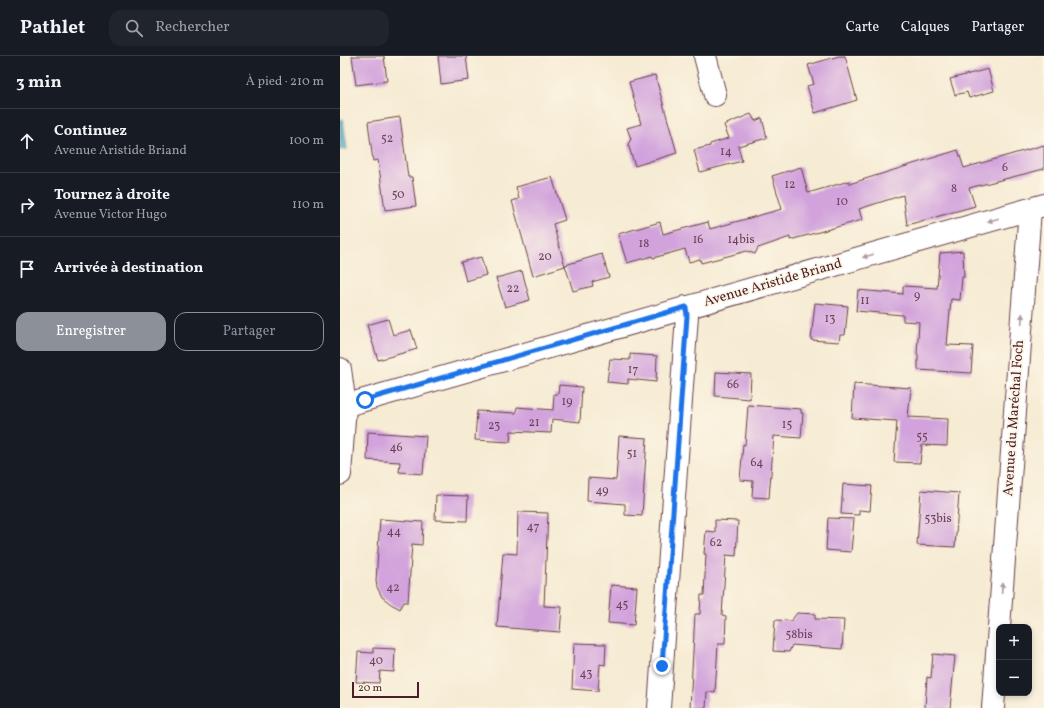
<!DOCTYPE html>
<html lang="fr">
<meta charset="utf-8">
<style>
body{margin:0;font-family:Vollkorn,serif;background:#20242c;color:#f1f3f6}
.controls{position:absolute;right:12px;bottom:12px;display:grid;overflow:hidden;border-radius:8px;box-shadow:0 2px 6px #0003}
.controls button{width:36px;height:36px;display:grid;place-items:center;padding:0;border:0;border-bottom:1px solid #363941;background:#171b24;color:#f1f3f6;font:20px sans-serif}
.scale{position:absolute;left:12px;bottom:10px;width:67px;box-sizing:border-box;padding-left:4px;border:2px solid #4a1f2b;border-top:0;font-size:11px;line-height:14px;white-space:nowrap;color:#4a1f2b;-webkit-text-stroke:3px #fcf5e5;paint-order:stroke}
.stop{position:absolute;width:12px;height:12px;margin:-9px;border:3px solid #1a73e8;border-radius:50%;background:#fff}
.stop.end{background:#1a73e8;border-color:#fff;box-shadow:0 1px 4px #0008}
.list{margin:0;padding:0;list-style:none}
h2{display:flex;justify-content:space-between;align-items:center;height:52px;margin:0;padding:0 16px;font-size:17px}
h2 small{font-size:13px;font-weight:400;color:#9ea1a6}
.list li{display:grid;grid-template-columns:26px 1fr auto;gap:12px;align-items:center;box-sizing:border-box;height:64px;padding:0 16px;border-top:1px solid #363941}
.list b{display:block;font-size:15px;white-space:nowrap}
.list p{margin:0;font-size:13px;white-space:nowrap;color:#9ea1a6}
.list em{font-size:13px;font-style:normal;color:#9ea1a6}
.actions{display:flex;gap:8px;padding:12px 16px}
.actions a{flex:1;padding:9px 0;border:1px solid #8c9099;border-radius:12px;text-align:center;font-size:14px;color:#8c9099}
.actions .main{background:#8c9099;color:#fff}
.icon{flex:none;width:22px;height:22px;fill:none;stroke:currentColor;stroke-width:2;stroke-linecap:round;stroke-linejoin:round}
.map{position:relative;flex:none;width:704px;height:652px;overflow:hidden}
header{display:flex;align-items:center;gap:24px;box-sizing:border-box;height:56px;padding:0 20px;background:#171b24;border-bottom:1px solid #363941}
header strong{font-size:19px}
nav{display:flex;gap:22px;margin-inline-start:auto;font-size:14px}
.search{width:280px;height:36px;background:#20242c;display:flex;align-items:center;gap:10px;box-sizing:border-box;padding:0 14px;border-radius:12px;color:#9ea1a6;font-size:15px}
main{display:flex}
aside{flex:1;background:#171b24}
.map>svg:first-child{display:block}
.water{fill:#4bb2ca;stroke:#4a687a}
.building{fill:#d1a2dc}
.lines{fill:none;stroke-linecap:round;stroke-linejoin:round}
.minor-casing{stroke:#643e44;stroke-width:24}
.minor{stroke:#fff;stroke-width:22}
.oneway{fill:#ae9aa0}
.route{stroke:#1a73e8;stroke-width:5}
.labels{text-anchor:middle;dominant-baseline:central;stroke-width:3.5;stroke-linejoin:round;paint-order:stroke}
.number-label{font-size:12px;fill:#6c4057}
.street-label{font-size:14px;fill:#4a1f2b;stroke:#fcf5e5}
</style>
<header>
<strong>Pathlet</strong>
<div class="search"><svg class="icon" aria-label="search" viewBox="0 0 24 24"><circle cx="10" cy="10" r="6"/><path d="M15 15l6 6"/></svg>Rechercher</div>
<nav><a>Carte</a><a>Calques</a><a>Partager</a></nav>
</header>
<main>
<aside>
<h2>3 min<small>À pied · 210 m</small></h2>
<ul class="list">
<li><svg class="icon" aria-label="ahead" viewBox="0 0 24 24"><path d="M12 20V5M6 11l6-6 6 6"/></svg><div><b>Continuez</b><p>Avenue Aristide Briand</p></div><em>100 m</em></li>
<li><svg class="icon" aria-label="right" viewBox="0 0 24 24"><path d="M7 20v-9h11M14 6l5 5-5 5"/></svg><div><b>Tournez à droite</b><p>Avenue Victor Hugo</p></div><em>110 m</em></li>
<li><svg class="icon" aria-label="arrive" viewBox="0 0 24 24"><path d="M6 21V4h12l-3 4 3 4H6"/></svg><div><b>Arrivée à destination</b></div></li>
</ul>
<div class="actions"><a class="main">Enregistrer</a><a>Partager</a></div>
</aside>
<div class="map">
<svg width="704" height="652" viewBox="0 0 704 652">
<rect width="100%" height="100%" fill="#fcf5e5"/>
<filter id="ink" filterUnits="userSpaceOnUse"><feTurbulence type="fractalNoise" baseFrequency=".025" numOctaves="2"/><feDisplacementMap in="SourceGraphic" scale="8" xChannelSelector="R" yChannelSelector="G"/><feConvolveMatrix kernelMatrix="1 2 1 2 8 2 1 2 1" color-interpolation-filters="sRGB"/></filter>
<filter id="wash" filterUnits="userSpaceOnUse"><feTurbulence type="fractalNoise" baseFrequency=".012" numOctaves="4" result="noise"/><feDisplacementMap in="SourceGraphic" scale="16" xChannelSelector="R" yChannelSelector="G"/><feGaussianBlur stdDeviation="0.9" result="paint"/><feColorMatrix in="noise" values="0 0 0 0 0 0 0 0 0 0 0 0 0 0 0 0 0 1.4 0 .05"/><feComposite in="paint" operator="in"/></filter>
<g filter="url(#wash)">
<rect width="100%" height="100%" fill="#f6ebd3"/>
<path class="water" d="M3 63 7 93 0 94V64Z"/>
<g id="blocks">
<path class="building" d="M12 0H44L47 25 16 29Z
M98 0H126L129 24 101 28Z
M499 0H505L517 44 475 57 467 30 474 28 468 9Z
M648 13 654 35 629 42 627 36 615 39 610 23Z
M315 19 337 97 295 110 288 88 291 83 287 72 301 68 289 26Z
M411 58 415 65 422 62 427 82 398 90 402 105 360 116 354 94 370 90V88L389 82 384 69Z
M60 61 68 121H72L76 150 45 154 38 104 33 105 28 66Z
M704 89V113L629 132 635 150 567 169 563 139 519 153 522 164 450 184V181L418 192 415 198 407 195 361 207 360 203 349 206 345 193 313 202 312 200 287 207 278 178 320 166 323 178 368 166 370 173 442 153 432 120 461 111 468 137 509 125V128L618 94 624 112Z
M212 121 225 164 213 168 225 210 193 220 172 145 179 143 176 131Z
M623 195 624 221H622L620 244 611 243 607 289 633 290 631 317 578 314V298H577L579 266 563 265V259L516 255 518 234 563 238V230L597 232 600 197Z
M262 198 269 221 252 226 253 230 233 235 225 209Z
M141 201 146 219 126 225 121 206Z
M182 215 190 244 165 251 156 222Z
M475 247 508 250 505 279H500L499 286 471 284Z
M48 263 53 279 71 274 77 293 38 304 27 269Z
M290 298 317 300 316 326 288 323V328L267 326 270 303 290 304Z
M376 316 411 318 410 343 375 340Z
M514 328 571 332 568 361 608 363 607 390 582 389 580 407 554 406 557 365 512 362Z
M219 329 242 331 240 366 212 363 211 377 171 375 170 386 135 384 137 355 176 357 177 351 213 354 214 338H218Z
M408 349 461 353V357H463L461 382 434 380 429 442 412 441 413 425 400 424 403 388 405 389Z
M28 376 86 380 83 418 59 416 60 406 27 404Z
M279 380 307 382 302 460 285 459V448L247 445 248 422 276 424Z
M503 428 532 430 530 455 519 454V459L501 458Z
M581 434 619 437 615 491 577 489Z
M96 439 128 440 127 465 95 464Z
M178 456 208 457 204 550 222 551 220 576 157 571 163 497 177 498Z
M488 462 514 463 511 496 486 494Z
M40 463 83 466 82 489 72 488 68 546H64L60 553 51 548 42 541 37 531 36 525Z
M375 464 398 465 396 500 386 499 382 559 386 560 385 588H378L375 637 367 636 366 652H350L355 558H360L361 539H364L366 498H364L366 475 375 476Z
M271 529 297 531 294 569 268 567Z
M457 557 475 558V563L504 564 502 593 452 589 449 596 433 595 435 564 451 565Z
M234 587 266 588 265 609 260 608 258 635 232 633Z
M33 592 55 593 54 616 40 615 39 627 16 626 18 596 33 597Z
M593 598 615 600 610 652H585L587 621 591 622Z"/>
</g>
</g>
<g filter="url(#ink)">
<use href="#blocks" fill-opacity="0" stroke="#643e44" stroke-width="1"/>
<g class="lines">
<g class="minor-casing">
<path id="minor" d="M365 0 375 39
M0 313 5 350 0 418
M0 351 704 149
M659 571 690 153
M319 652 347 260 346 251
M653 652 659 571"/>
</g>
<use href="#minor" class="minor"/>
</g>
<defs><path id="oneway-solid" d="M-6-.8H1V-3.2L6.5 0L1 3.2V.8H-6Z"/></defs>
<g class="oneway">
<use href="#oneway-solid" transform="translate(653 164) rotate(164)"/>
<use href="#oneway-solid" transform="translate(528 200) rotate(164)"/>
<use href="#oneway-solid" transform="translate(682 263) rotate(-86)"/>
<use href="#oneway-solid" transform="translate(662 532) rotate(-86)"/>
</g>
</g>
<g class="lines" filter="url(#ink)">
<path class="route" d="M25 344 346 251 347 260 322 610"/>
</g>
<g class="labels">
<g class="number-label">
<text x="47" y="83">52</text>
<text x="386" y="96">14</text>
<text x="665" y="112">6</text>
<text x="450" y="129">12</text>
<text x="614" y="133">8</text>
<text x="58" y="139">50</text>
<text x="502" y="146">10</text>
<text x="358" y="184">16</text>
<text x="401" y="184">14bis</text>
<text x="304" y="188">18</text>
<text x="205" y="201">20</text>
<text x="173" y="233">22</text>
<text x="577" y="240">9</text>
<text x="525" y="245">11</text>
<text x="490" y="263">13</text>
<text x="293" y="314">17</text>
<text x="393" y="329">66</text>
<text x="227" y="346">19</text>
<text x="194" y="367">21</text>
<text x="447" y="369">15</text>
<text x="154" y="370">23</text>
<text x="582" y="381">55</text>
<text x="56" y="392">46</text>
<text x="292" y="398">51</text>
<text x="417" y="407">64</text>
<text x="262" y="435">49</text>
<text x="598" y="463">53bis</text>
<text x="193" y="471">47</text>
<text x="54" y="476">44</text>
<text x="376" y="487">62</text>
<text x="53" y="532">42</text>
<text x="282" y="549">45</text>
<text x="459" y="579">58bis</text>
<text x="36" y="605">40</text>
<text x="246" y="618">43</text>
</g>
<g class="street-label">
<text transform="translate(433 227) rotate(-16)">Avenue Aristide Briand</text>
<text transform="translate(674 362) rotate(-86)">Avenue du Maréchal Foch</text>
</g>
</g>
</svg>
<div class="controls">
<button>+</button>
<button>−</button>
</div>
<div class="scale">20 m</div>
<div class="stop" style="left:25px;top:344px"></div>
<div class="stop end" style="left:322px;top:610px"></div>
</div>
</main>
